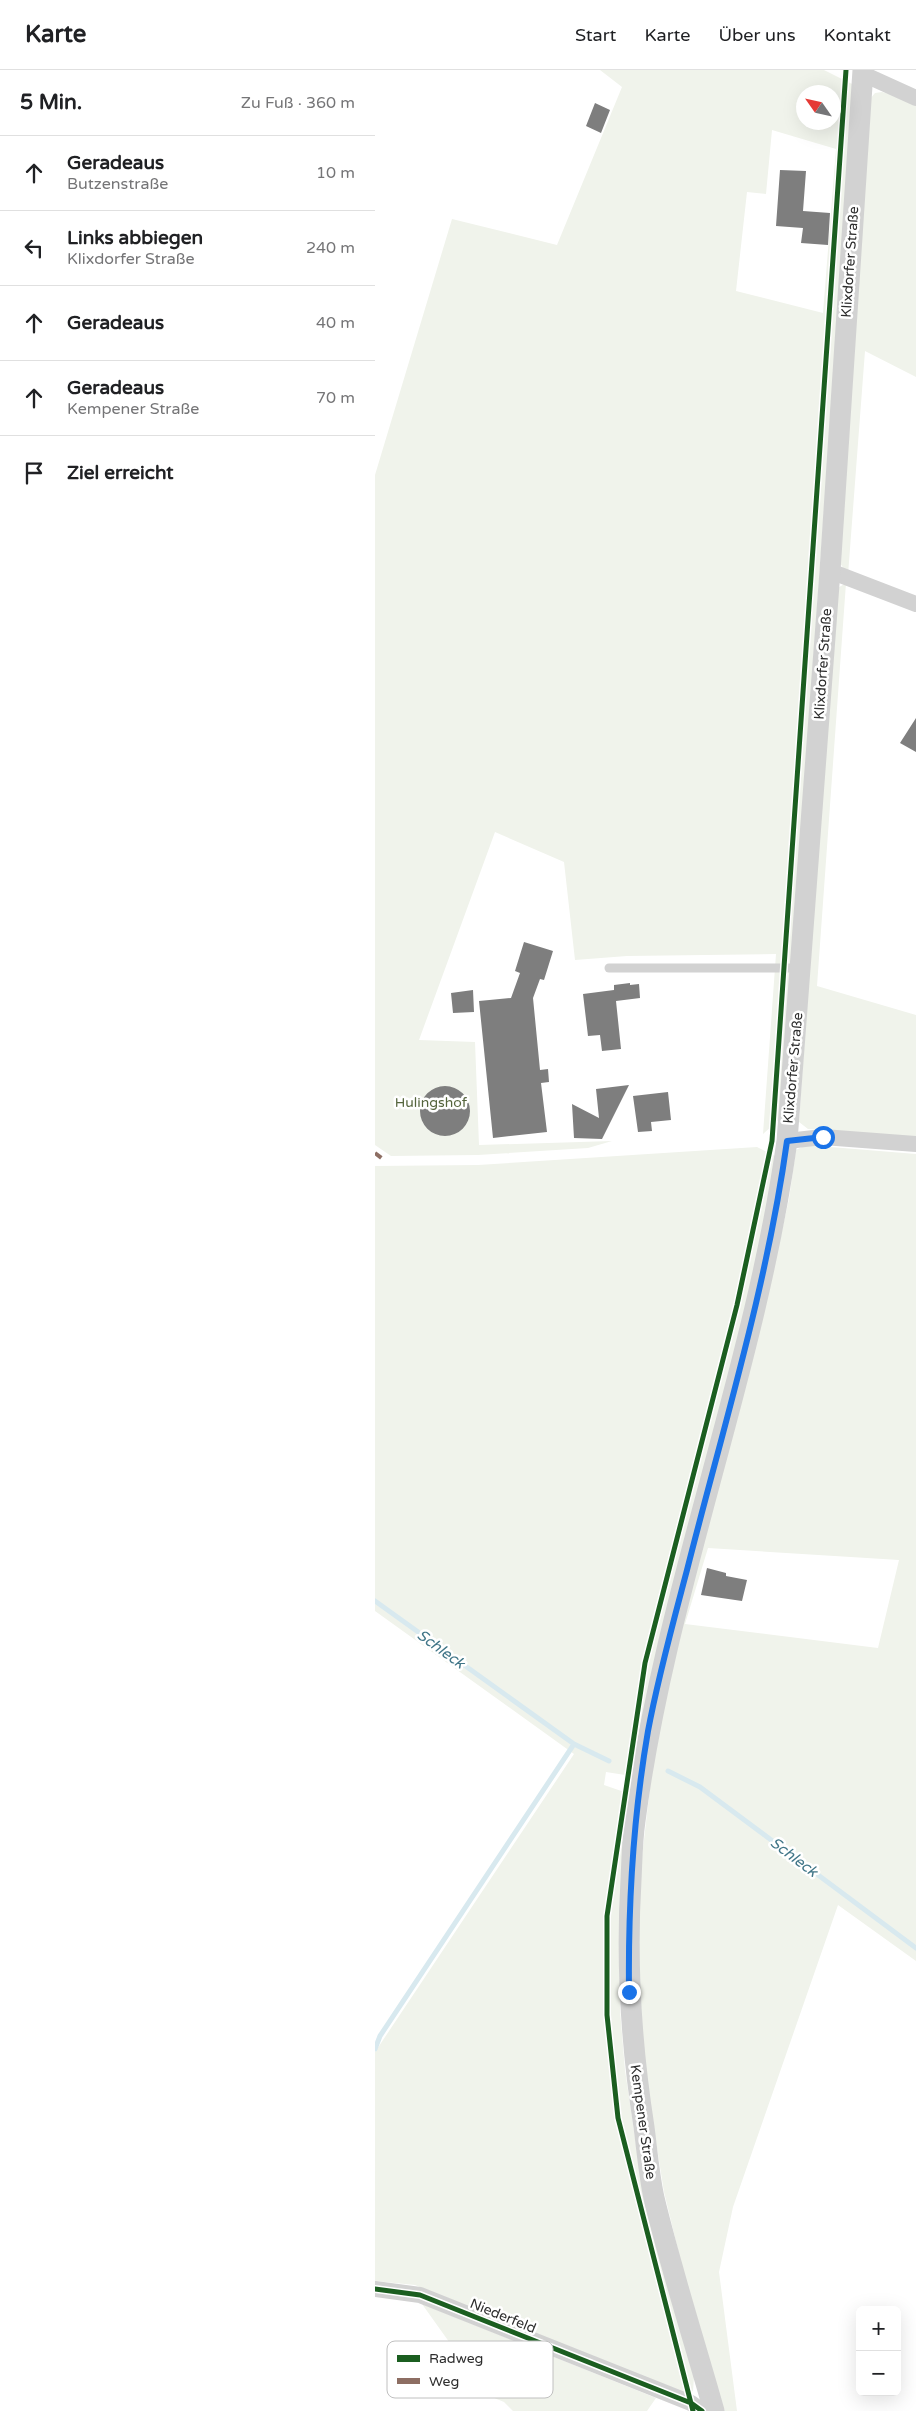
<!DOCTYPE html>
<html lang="de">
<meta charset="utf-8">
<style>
body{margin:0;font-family:"Varela Round",sans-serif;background:#f6f6f6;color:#202124}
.controls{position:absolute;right:15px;bottom:15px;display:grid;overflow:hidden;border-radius:8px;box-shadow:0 5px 20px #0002}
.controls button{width:45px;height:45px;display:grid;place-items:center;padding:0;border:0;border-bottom:1px solid #e0e0e0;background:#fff;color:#202124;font:25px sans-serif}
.compass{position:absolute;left:421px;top:15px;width:45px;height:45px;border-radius:50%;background:#fff;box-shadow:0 5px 20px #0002;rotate:304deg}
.stop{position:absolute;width:15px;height:15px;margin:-11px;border:4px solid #1a73e8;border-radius:50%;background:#fff}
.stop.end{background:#1a73e8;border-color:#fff;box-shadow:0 1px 5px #0008}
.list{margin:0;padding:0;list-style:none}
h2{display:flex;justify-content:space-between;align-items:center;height:65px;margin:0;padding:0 20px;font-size:21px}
h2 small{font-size:16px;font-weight:400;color:#757577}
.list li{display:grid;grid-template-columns:32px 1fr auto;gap:15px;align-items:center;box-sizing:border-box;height:75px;padding:0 20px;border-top:1px solid #e0e0e0}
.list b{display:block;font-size:19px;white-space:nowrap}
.list p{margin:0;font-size:16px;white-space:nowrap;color:#757577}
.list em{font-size:16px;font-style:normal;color:#757577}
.icon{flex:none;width:28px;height:28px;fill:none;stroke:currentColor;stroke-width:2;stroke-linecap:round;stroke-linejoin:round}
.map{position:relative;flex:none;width:541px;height:2341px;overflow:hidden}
header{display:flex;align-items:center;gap:30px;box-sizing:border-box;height:70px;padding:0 25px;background:#fff;border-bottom:1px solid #e0e0e0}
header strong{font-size:24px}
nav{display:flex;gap:28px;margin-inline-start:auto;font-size:18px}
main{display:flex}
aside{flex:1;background:#fff}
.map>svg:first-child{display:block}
.green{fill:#f0f3eb;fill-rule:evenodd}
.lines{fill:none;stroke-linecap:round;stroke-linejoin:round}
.stream{stroke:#d8e9ef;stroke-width:5}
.building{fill:#7e7e7e}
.service{stroke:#d2d2d2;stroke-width:9}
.minor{stroke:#d2d2d2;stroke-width:16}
.tertiary{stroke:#d2d2d2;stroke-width:21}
.quiet{stroke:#8d6e63;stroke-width:4;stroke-dasharray:8 4;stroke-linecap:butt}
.cycleway-casing{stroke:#fff;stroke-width:8}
.cycleway{stroke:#1b5e20;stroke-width:5}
.route{stroke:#1a73e8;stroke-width:6}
.labels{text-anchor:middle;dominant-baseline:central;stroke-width:5;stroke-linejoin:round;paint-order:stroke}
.street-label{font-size:14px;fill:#2d2d2d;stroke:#fff}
.park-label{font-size:14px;fill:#55653d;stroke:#fff}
.water-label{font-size:15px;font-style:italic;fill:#417688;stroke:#fff}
.key{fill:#fff;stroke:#c0c0c0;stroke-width:1}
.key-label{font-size:14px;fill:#2d2d2d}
</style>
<header>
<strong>Karte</strong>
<nav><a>Start</a><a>Karte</a><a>Über uns</a><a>Kontakt</a></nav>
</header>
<main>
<aside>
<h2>5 Min.<small>Zu Fuß · 360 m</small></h2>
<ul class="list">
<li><svg class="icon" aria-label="ahead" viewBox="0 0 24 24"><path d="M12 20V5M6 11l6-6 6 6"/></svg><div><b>Geradeaus</b><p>Butzenstraße</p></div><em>10 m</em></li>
<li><svg class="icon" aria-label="left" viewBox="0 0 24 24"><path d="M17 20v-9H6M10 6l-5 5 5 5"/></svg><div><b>Links abbiegen</b><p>Klixdorfer Straße</p></div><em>240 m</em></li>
<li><svg class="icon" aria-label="ahead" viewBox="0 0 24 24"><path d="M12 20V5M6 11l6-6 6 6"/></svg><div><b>Geradeaus</b></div><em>40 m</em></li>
<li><svg class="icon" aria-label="ahead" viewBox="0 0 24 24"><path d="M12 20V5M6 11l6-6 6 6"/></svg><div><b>Geradeaus</b><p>Kempener Straße</p></div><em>70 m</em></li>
<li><svg class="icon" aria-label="arrive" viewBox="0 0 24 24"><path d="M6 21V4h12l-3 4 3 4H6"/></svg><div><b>Ziel erreicht</b></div></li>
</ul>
</aside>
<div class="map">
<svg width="541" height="2341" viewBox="0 0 541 2341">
<rect width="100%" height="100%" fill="#fff"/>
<path class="green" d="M225 0H449L479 15 406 1048 388 1064 401 884 252 886 200 890 189 792 120 762 44 970 100 972 104 1075 237 1071 213 1078 103 1085 16 1086 0 1075V405L77 149 182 175 247 17ZM428 22H458V52H428ZM397 60 461 79 448 243 361 221 372 122 391 124Z
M507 22 541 31V307L490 281 473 505 463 490 495 29 500 23Z
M471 513 442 916 541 945V1068L433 1059 424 1052 461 519Z
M431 1075 541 1084V1891L463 1835 358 2137 344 2202 362 2341H347L318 2242 289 2122 267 1983 261 1839 276 1709 231 1702 229 1715 255 1724 245 1853V1940L250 2000 268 2123 319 2307 318 2321 309 2325 295 2320 40 2215 0 2211V1982L199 1684 0 1541V1096L103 1095 382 1077 402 1087 302 1574 400 1192 414 1129 421 1080ZM333 1478 524 1490 503 1578 310 1554Z
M47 2234 281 2328 272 2341H138L129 2332 112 2325Z"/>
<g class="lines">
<path class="stream" d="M0 1531 199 1674 234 1691
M293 1701 325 1717 541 1878
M0 1979 5 1966 199 1674"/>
</g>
<path class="building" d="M220 33 235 40 226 63 211 56Z
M405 100 431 101 428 141 455 143 453 175 426 173 428 158 401 156Z
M541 648V682L525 673Z
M149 872 178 881 169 910 165 909 158 928 165 1000 173 999 174 1012 166 1013 172 1062 118 1068 104 931 136 928 145 903 140 901Z
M255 913V915L264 914 265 928 241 931 246 979 227 981 225 965 213 966 208 924 239 920V915Z
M98 920 99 942 78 943 76 923Z
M254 1015 227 1069 199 1068 197 1034 224 1048 221 1019Z
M45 1041a25 25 0 1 1 50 0a25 25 0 1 1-50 0Z
M293 1022 296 1050 276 1052 277 1061 263 1062 258 1026Z
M332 1498 351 1503V1506L372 1510 367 1531 326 1525Z"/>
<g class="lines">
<path class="service" d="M234 898H425"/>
<path class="minor" d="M488 4 541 28
M455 501 541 534
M412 1071 448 1067 541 1074
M0 2219 45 2225 316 2333 327 2341"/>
<path class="tertiary" d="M339 2341C319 2270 296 2199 279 2128 274 2105 272 2080 269 2057 256 1974 251 1893 256 1810 257 1791 257 1771 260 1751 290 1520 380 1302 412 1071L455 501 488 0"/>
<path class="quiet" d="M0 1083 9 1090"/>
<g class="cycleway-casing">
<path id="cycleway" d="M0 2219 45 2225 316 2333 327 2341
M318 2341 243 2048 232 1945V1846L270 1593 362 1235 397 1071 471 0"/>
</g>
<use href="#cycleway" class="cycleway"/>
</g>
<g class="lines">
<path class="route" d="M254 1922C253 1834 258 1748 273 1661 283 1607 298 1553 312 1500 348 1358 392 1216 412 1071L448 1067"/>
</g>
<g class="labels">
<g class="street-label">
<text transform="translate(475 192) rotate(-86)">Klixdorfer Straße</text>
<text transform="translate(448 594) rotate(-86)">Klixdorfer Straße</text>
<text transform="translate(418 998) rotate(-85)">Klixdorfer Straße</text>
<text transform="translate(268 2052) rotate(82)">Kempener Straße</text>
<text transform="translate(128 2246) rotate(22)">Niederfeld</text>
</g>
<g class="park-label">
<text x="56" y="1032">Hulingshof</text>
</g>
<g class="water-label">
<text transform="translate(66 1579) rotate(36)">Schleck</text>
<text transform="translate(419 1787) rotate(37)">Schleck</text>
</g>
</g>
<rect x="12" y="2271" width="166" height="57" rx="8" class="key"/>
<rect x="22" y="2285" width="23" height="7" fill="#1b5e20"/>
<rect x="22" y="2308" width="23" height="6" fill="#8d6e63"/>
<g class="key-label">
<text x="54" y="2293">Radweg</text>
<text x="54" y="2316">Weg</text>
</g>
</svg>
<div class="controls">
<button>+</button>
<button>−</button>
</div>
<svg class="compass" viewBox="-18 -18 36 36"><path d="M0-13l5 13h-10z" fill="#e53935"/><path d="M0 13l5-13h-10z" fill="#757577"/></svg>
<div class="stop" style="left:448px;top:1067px"></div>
<div class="stop end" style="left:254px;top:1922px"></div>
</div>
</main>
